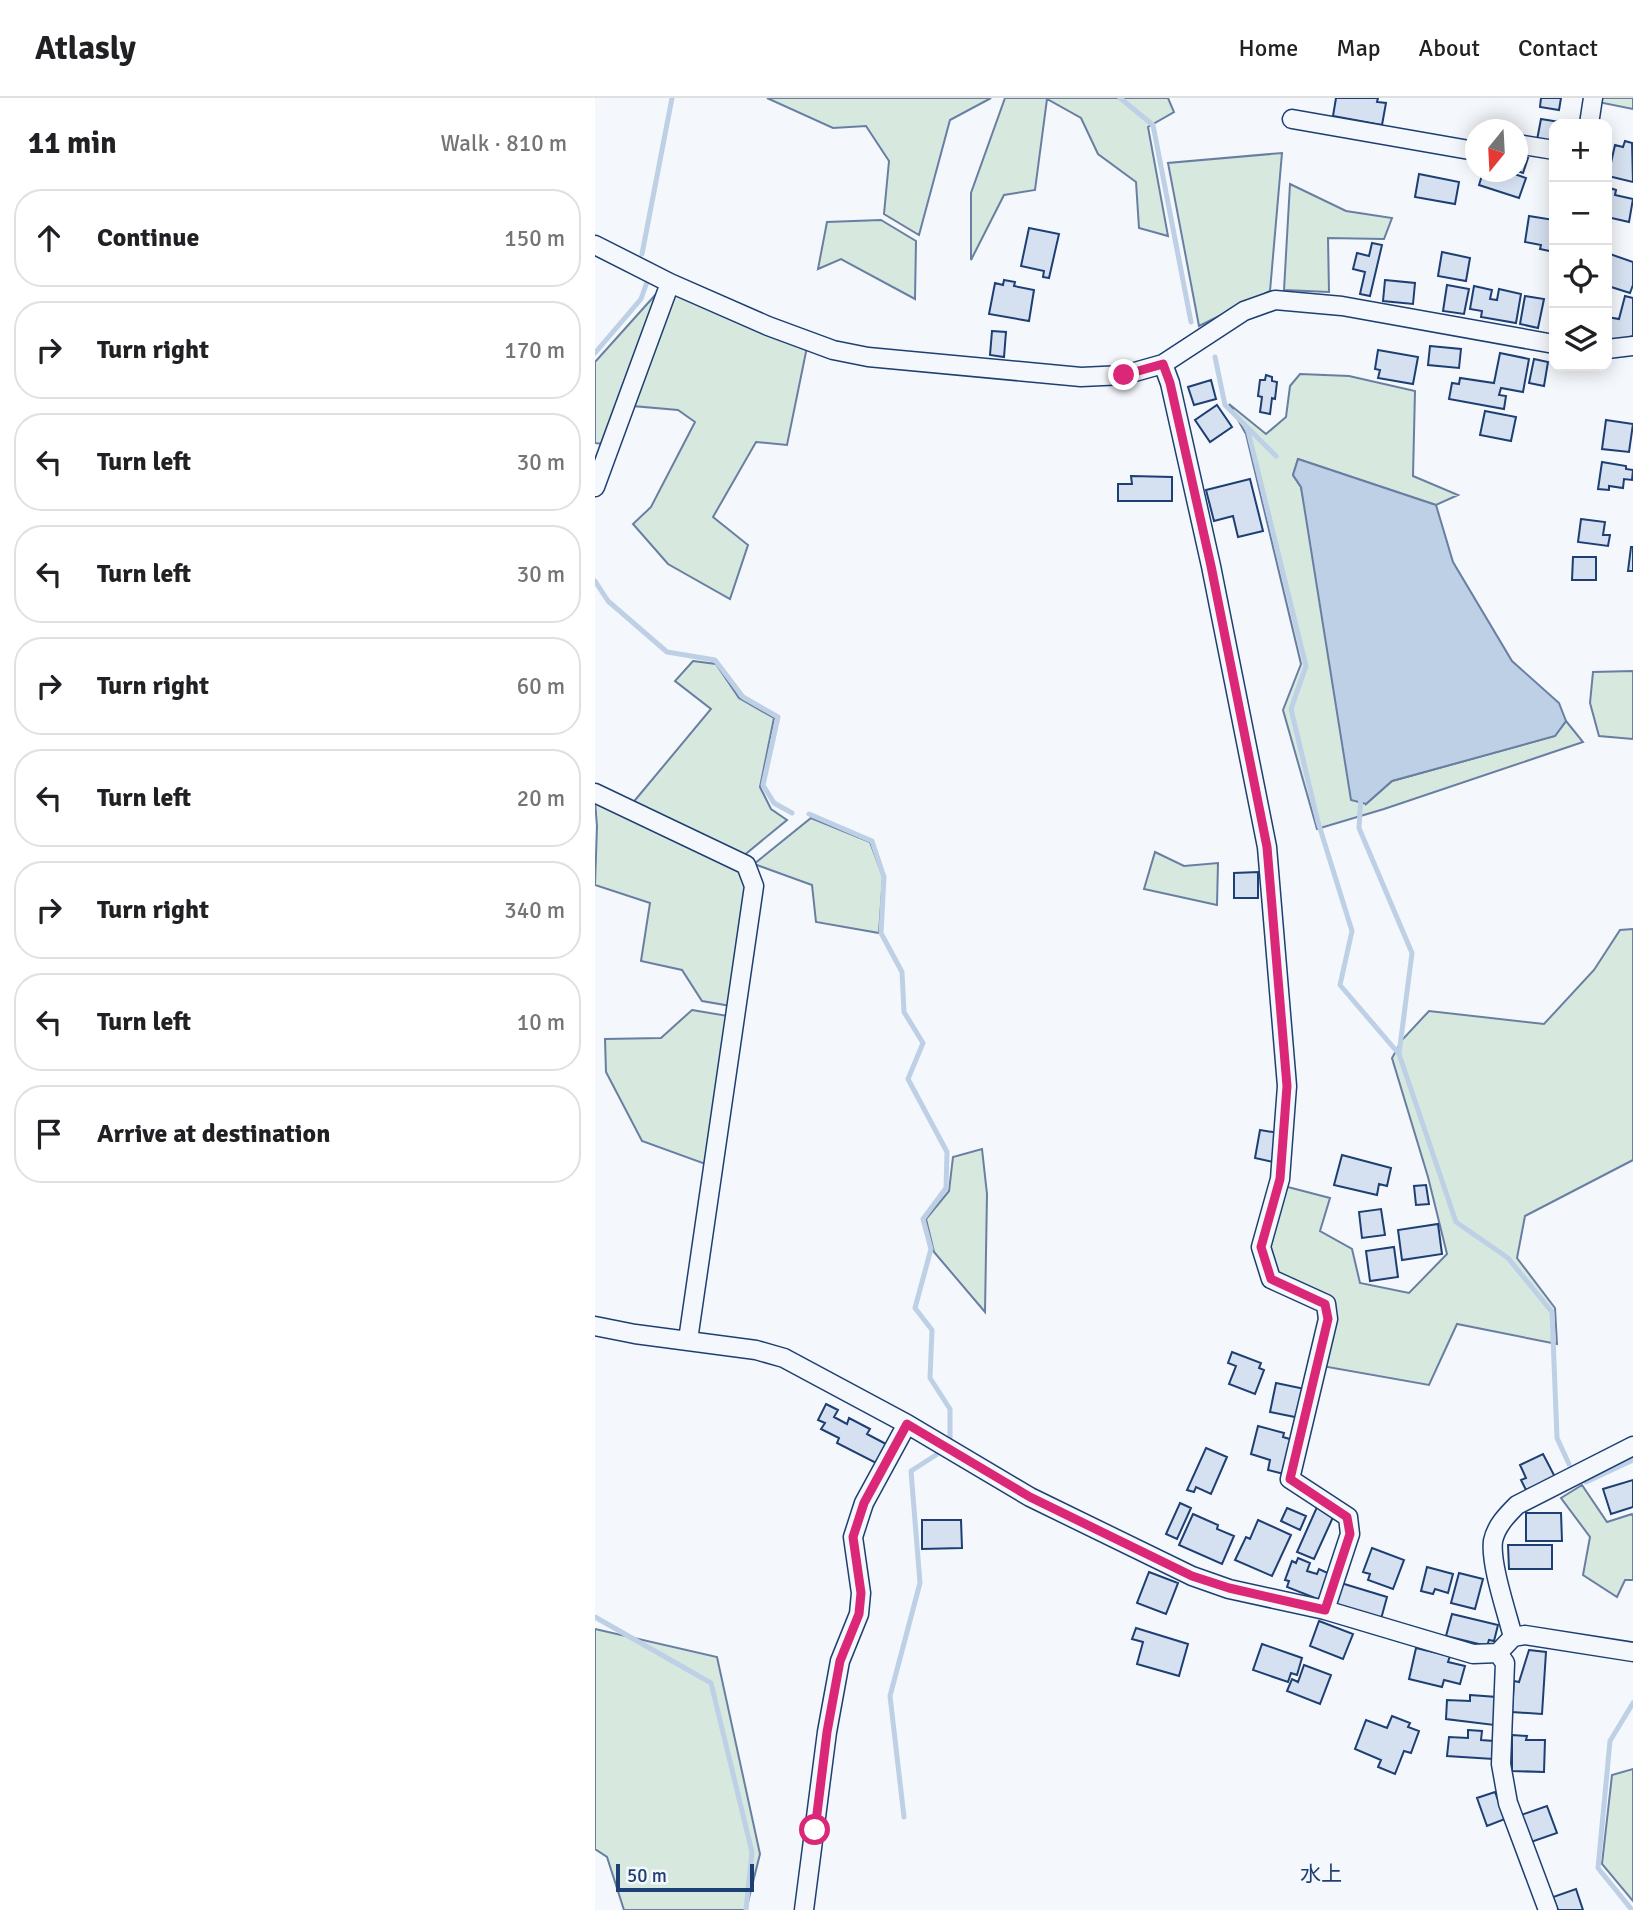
<!DOCTYPE html>
<meta charset="utf-8">
<style>
body{margin:0;font-family:Signika,"Noto Sans JP",sans-serif;background:#f2f2f2;color:#202124}
.controls{position:absolute;right:21px;top:21px;display:grid;overflow:hidden;border-radius:14px;box-shadow:0 4px 18px #0003}
.controls button{width:63px;height:63px;display:grid;place-items:center;padding:0;border:0;border-bottom:2px solid #e0e0e0;background:#fff;color:#202124;font:35px sans-serif}
.compass{position:absolute;left:870px;top:21px;width:63px;height:63px;border-radius:50%;background:#fff;box-shadow:0 4px 18px #0003;rotate:198deg}
.scale{position:absolute;left:21px;bottom:18px;width:138px;box-sizing:border-box;padding-left:7px;border:4px solid #1d3f73;border-top:0;font-size:19px;line-height:24px;white-space:nowrap;color:#1d3f73;-webkit-text-stroke:5px #f4f7fb;paint-order:stroke}
.stop{position:absolute;width:21px;height:21px;margin:-16px;border:5px solid #db2777;border-radius:50%;background:#fff}
.stop.end{background:#db2777;border-color:#fff;box-shadow:0 2px 7px #0008}
.list{margin:0;padding:0;list-style:none}
h2{display:flex;justify-content:space-between;align-items:center;height:91px;margin:0;padding:0 28px;font-size:30px}
h2 small{font-size:23px;font-weight:400;color:#757577}
.list li{display:grid;grid-template-columns:46px 1fr auto;gap:21px;align-items:center;box-sizing:border-box;height:98px;margin:0 14px 14px;padding:0 14px;border:2px solid #e0e0e0;border-radius:28px}
.list b{display:block;font-size:26px;white-space:nowrap}
.list em{font-size:23px;font-style:normal;color:#757577}
.icon{flex:none;width:38px;height:38px;fill:none;stroke:currentColor;stroke-width:2;stroke-linecap:round;stroke-linejoin:round}
.map{position:relative;flex:none;width:1038px;height:1812px;overflow:hidden}
header{display:flex;align-items:center;gap:42px;box-sizing:border-box;height:98px;padding:0 35px;background:#fff;border-bottom:2px solid #e0e0e0}
header strong{font-size:33px}
nav{display:flex;gap:38px;margin-inline-start:auto;font-size:24px}
main{display:flex}
aside{flex:1;background:#fff}
.map>svg:first-child{display:block}
.green{fill:#d7e8df;stroke:#687fa3;stroke-width:2}
.water{fill:#bed0e5;stroke:#687fa3;stroke-width:2}
.lines{fill:none;stroke-linecap:round;stroke-linejoin:round}
.stream{stroke:#bed0e5;stroke-width:5}
.building{fill:#d5e0f0;stroke:#1d3f73;stroke-width:2}
.street-casing{stroke:#1d3f73;stroke-width:21}
.street{stroke:#f4f7fb;stroke-width:18}
.route{stroke:#db2777;stroke-width:9}
.labels{text-anchor:middle;dominant-baseline:central;stroke-width:5;stroke-linejoin:round;paint-order:stroke}
.neighbourhood-label{font-size:21px;fill:#1d3f73;stroke:#f4f7fb}
</style>
<header>
<strong>Atlasly</strong>
<nav><a>Home</a><a>Map</a><a>About</a><a>Contact</a></nav>
</header>
<main>
<aside>
<h2>11 min<small>Walk · 810 m</small></h2>
<ul class="list">
<li><svg class="icon" aria-label="ahead" viewBox="0 0 24 24"><path d="M12 20V5M6 11l6-6 6 6"/></svg><div><b>Continue</b></div><em>150 m</em></li>
<li><svg class="icon" aria-label="right" viewBox="0 0 24 24"><path d="M7 20v-9h11M14 6l5 5-5 5"/></svg><div><b>Turn right</b></div><em>170 m</em></li>
<li><svg class="icon" aria-label="left" viewBox="0 0 24 24"><path d="M17 20v-9H6M10 6l-5 5 5 5"/></svg><div><b>Turn left</b></div><em>30 m</em></li>
<li><svg class="icon" aria-label="left" viewBox="0 0 24 24"><path d="M17 20v-9H6M10 6l-5 5 5 5"/></svg><div><b>Turn left</b></div><em>30 m</em></li>
<li><svg class="icon" aria-label="right" viewBox="0 0 24 24"><path d="M7 20v-9h11M14 6l5 5-5 5"/></svg><div><b>Turn right</b></div><em>60 m</em></li>
<li><svg class="icon" aria-label="left" viewBox="0 0 24 24"><path d="M17 20v-9H6M10 6l-5 5 5 5"/></svg><div><b>Turn left</b></div><em>20 m</em></li>
<li><svg class="icon" aria-label="right" viewBox="0 0 24 24"><path d="M7 20v-9h11M14 6l5 5-5 5"/></svg><div><b>Turn right</b></div><em>340 m</em></li>
<li><svg class="icon" aria-label="left" viewBox="0 0 24 24"><path d="M17 20v-9H6M10 6l-5 5 5 5"/></svg><div><b>Turn left</b></div><em>10 m</em></li>
<li><svg class="icon" aria-label="arrive" viewBox="0 0 24 24"><path d="M6 21V4h12l-3 4 3 4H6"/></svg><div><b>Arrive at destination</b></div></li>
</ul>
</aside>
<div class="map">
<svg width="1038" height="1812" viewBox="0 0 1038 1812">
<rect width="100%" height="100%" fill="#f4f7fb"/>
<path class="green" d="M172 0H396L355 22 324 137 289 116 294 63 271 28 238 30Z
M410 0H573L579 14 553 29 573 138 544 130 541 84 503 56 486 20 452 1 440 92 409 97 376 162V95Z
M1003 0H1038V11L1003 4Z
M687 55 675 193 604 228 573 65Z
M695 86 751 113 797 120 789 141 733 140 734 194 689 192Z
M286 122 321 143 320 201 246 161 223 171 232 124Z
M80 194 177 239 212 249 192 347 161 344 118 419 153 447 135 501 73 466 38 426 56 409 100 324 83 312 38 308Z
M62 195 8 346 0 345V264Z
M705 276 754 278 820 293 818 378 863 397 841 407 703 361 698 377 706 389 771 706 797 683 960 638 971 623 988 644 789 711 722 731 688 612 706 566 651 336 634 306 671 336 691 319 695 288Z
M98 563 121 566 144 600 179 620 165 689 176 711 192 722 147 759 36 707 116 611 80 583Z
M1038 573V641L1004 638 995 605 998 574Z
M0 703 144 771 152 787 136 908 107 903 87 872 46 863 55 805 0 787 2 728Z
M216 720 275 744 288 779 284 835 221 824 217 787 159 766Z
M560 754 589 768 623 765 622 807 549 791Z
M1038 831V1062L930 1118 922 1160 960 1210 962 1246 862 1226 834 1287 727 1268 740 1207 714 1190 681 1176 674 1149 689 1088 735 1100 725 1133 757 1151 765 1185 814 1195 852 1156 833 1079 797 960 807 942 834 913 949 926 999 872 1025 832Z
M97 912 133 918 113 1067 47 1043 11 974 10 941 66 940Z
M387 1051 392 1096 390 1214 339 1154 331 1121 354 1093 358 1059Z
M987 1387 1012 1424 1037 1416 1038 1418V1482H1030L1022 1499 988 1477 995 1439 966 1400Z
M0 1531 122 1559 165 1756 151 1812H29L12 1759 0 1751Z
M1038 1671V1803L1007 1766 1017 1677Z"/>
<path class="water" d="M703 361 841 407 858 464 917 563 964 605 971 623 960 638 797 683 771 706 756 702 706 389 698 377Z"/>
<g class="lines">
<path class="stream" d="M525 0 558 27 596 224
M47 156 77 0
M0 255 46 201 52 184
M620 259 630 307 681 358
M652 329 711 568 696 611 723 724 757 833 745 887 804 956
M0 483 13 503 72 554 120 562 148 599 183 619 168 687 179 705 197 715
M766 697 764 730 817 855 804 956 861 1124 913 1160 957 1214 962 1340 974 1366
M214 716 277 743 289 779 286 835 307 874 309 914 328 945 313 981 352 1054 351 1090 328 1121 336 1151 320 1210 337 1232 335 1280 355 1311V1340
M991 1384 1038 1362
M0 1519 116 1585 157 1754 151 1812
M309 1719 295 1598 325 1485 316 1373 341 1357
M1037 1812 1003 1770 1015 1643 1038 1605"/>
</g>
<path class="building" d="M741 0H783L782 4 791 5 787 27 738 18Z
M946 0H966L964 12 945 9Z
M946 21 977 26H959V45L942 42Z
M1030 43 1037 45 1038 84 1013 78 1020 47 1028 49Z
M922 57 933 60 928 75 922 73Z
M888 74H914L931 80 924 100 884 87Z
M824 76 864 84 860 106 820 99Z
M1012 89 1021 92 1020 97 1038 101 1034 124 1012 119Z
M934 118 959 122V154L945 151 946 147 930 144Z
M434 130 464 136 454 180 448 179 449 173 426 168Z
M777 145 787 147 775 198 765 196 770 174 758 171 762 155 774 158Z
M847 154 875 160 871 183 843 178Z
M1012 155 1038 164V187L1035 195 1013 188 1015 182 1012 181Z
M409 182 420 184 419 188 439 192 434 223 394 216 400 185 408 187Z
M790 182 820 185 818 206 788 203Z
M852 187 874 191 869 216 848 213Z
M879 188 897 192 895 201 902 202 904 191 926 196 921 225 886 219 887 213 875 211Z
M930 198 949 201 943 230 925 226Z
M1030 198 1038 200V238L1020 244 1012 243V219L1024 221Z
M397 233 411 234 409 259 395 257Z
M835 248 866 251 864 270 833 267Z
M783 252 823 259 818 286 783 280 785 272 780 271Z
M905 255 934 261 928 294 906 290 904 297 911 298 909 311 854 301 857 285 864 286 865 280 899 285Z
M939 261 953 264 949 288 934 285Z
M671 277 677 279V283L682 284 680 301 677 300 675 316 665 314 667 299 663 298 665 282H670Z
M616 282 621 301 599 307 593 289Z
M622 307 637 329 615 344 600 322Z
M890 313 921 319 916 343 885 337Z
M1011 322 1038 326 1034 354 1007 351Z
M1007 364 1031 368V371L1038 372 1037 382 1029 381 1028 390 1014 388V392L1003 391Z
M536 378 577 379V403H523V386H537Z
M655 381 668 433 643 439 638 418 619 423 611 392Z
M986 421 1010 424 1008 437H1015L1013 448 983 444Z
M1036 449H1038V473H1033Z
M978 459H1001V482H977Z
M663 774V800H639V775Z
M665 1032 684 1035 678 1064 660 1060Z
M747 1057 796 1070 792 1088 784 1086 782 1097 739 1087Z
M831 1087 834 1106 821 1107 819 1088Z
M786 1111 790 1137 767 1140 764 1114Z
M843 1126 847 1156 807 1162 803 1132Z
M799 1149 803 1179 775 1183 771 1153Z
M637 1254 666 1265 664 1270 669 1272 660 1296 634 1286 641 1268 633 1265Z
M681 1285 710 1291 705 1320 675 1314Z
M231 1306 243 1312 239 1319 252 1326 254 1320 275 1331 272 1336 291 1346 281 1365 242 1345 244 1340 226 1331 230 1325 223 1322Z
M663 1328 689 1335 688 1339 698 1342 689 1376 673 1372 675 1362 656 1356Z
M611 1350 632 1359 616 1396 601 1389 599 1394 592 1392Z
M948 1356 960 1379 931 1392 926 1382 931 1380 925 1367Z
M1038 1382V1409L1016 1416 1008 1391Z
M585 1405 596 1410 582 1441 571 1436Z
M722 1409 739 1417 719 1461 702 1454Z
M692 1410 711 1418 705 1432 686 1423Z
M931 1415H966L967 1443H931Z
M598 1416 623 1427 622 1431 639 1438 627 1466 584 1447Z
M327 1422H366L367 1450 327 1451Z
M663 1422 696 1437 677 1478 640 1462 651 1439 655 1441Z
M913 1447H957V1471H914Z
M777 1450 809 1462 798 1491 773 1482 775 1476 768 1474Z
M703 1460 715 1465 712 1473 722 1476 724 1471 735 1476 725 1502 692 1489 694 1483 690 1482 697 1463 701 1465Z
M832 1469 858 1476 853 1495 840 1491 838 1496 826 1493Z
M554 1474 583 1485 571 1516 542 1505Z
M864 1475 888 1481 880 1511 856 1505Z
M746 1485 792 1499 786 1521 739 1506Z
M857 1516 903 1527 899 1543 894 1542 892 1548 851 1538Z
M724 1523 758 1536 748 1561 715 1548Z
M541 1530 593 1546 584 1578 542 1566 548 1544 537 1541Z
M667 1546 707 1560 702 1577 696 1575 693 1584 658 1572Z
M821 1550 855 1558 853 1564 870 1568 865 1586 849 1582 847 1589 814 1581Z
M934 1552 951 1554 947 1616 917 1614 919 1583 924 1584Z
M709 1567 736 1577 725 1606 692 1593 697 1581 703 1584Z
M875 1597 902 1599 899 1627 851 1621 852 1602 875 1603Z
M797 1618 815 1625 813 1629 824 1633 816 1655 809 1653 800 1676 783 1669 786 1662 760 1651 771 1622 792 1630Z
M873 1632 887 1633 886 1642 899 1643 898 1661 852 1658 854 1639 873 1640Z
M917 1637 932 1638 931 1642H950L949 1674 917 1673Z
M900 1694 910 1721 892 1728 882 1700Z
M952 1708 962 1735 936 1744 926 1717Z
M981 1791 988 1812H963L958 1799Z"/>
<g class="lines">
<g class="street-casing">
<path id="street" d="M697 21 880 53
M994 26 998 0
M922 46 959 52
M0 147 75 185 173 228 238 252 273 259 486 279 529 277 568 266 649 213 680 202 747 208 959 246
M1012 251 1038 248
M568 266 575 285 616 468 672 749 692 988 685 1081 666 1149 676 1181 731 1206 733 1221 695 1381 753 1419 755 1436 730 1512
M0 389 75 185
M0 695 151 767 159 788 93 1242
M0 1228 40 1236 161 1252 189 1260 312 1326 435 1399 597 1478 634 1491 730 1512 878 1556 903 1555 918 1539 930 1537 1038 1554
M918 1539C912 1515 895 1466 898 1443 901 1428 912 1417 922 1407L1038 1348
M903 1555 910 1565 906 1666 913 1705 953 1812
M209 1812 232 1634 245 1563 264 1516 266 1495 258 1439 269 1405 312 1326"/>
</g>
<use href="#street" class="street"/>
</g>
<g class="lines">
<path class="route" d="M220 1732 232 1634 245 1563 264 1516 266 1495 258 1439 269 1405 312 1326 435 1399 597 1478 634 1490 730 1512 755 1436 752 1419 695 1381 733 1221 730 1206 676 1181 666 1149 685 1081 692 988 672 749 616 468 575 285 568 266 529 277"/>
</g>
<g class="labels">
<g class="neighbourhood-label">
<text x="726" y="1776">水上</text>
</g>
</g>
</svg>
<div class="controls">
<button>+</button>
<button>−</button>
<button><svg class="icon" aria-label="locate" viewBox="0 0 24 24"><circle cx="12" cy="12" r="6"/><path d="M12 2v4M12 18v4M2 12h4M18 12h4"/></svg></button>
<button><svg class="icon" aria-label="layers" viewBox="0 0 24 24"><path d="M12 4l9 5-9 5-9-5zM3 14l9 5 9-5"/></svg></button>
</div>
<svg class="compass" viewBox="-18 -18 36 36"><path d="M0-13l5 13h-10z" fill="#e53935"/><path d="M0 13l5-13h-10z" fill="#757577"/></svg>
<div class="scale">50 m</div>
<div class="stop" style="left:220px;top:1732px"></div>
<div class="stop end" style="left:529px;top:277px"></div>
</div>
</main>
